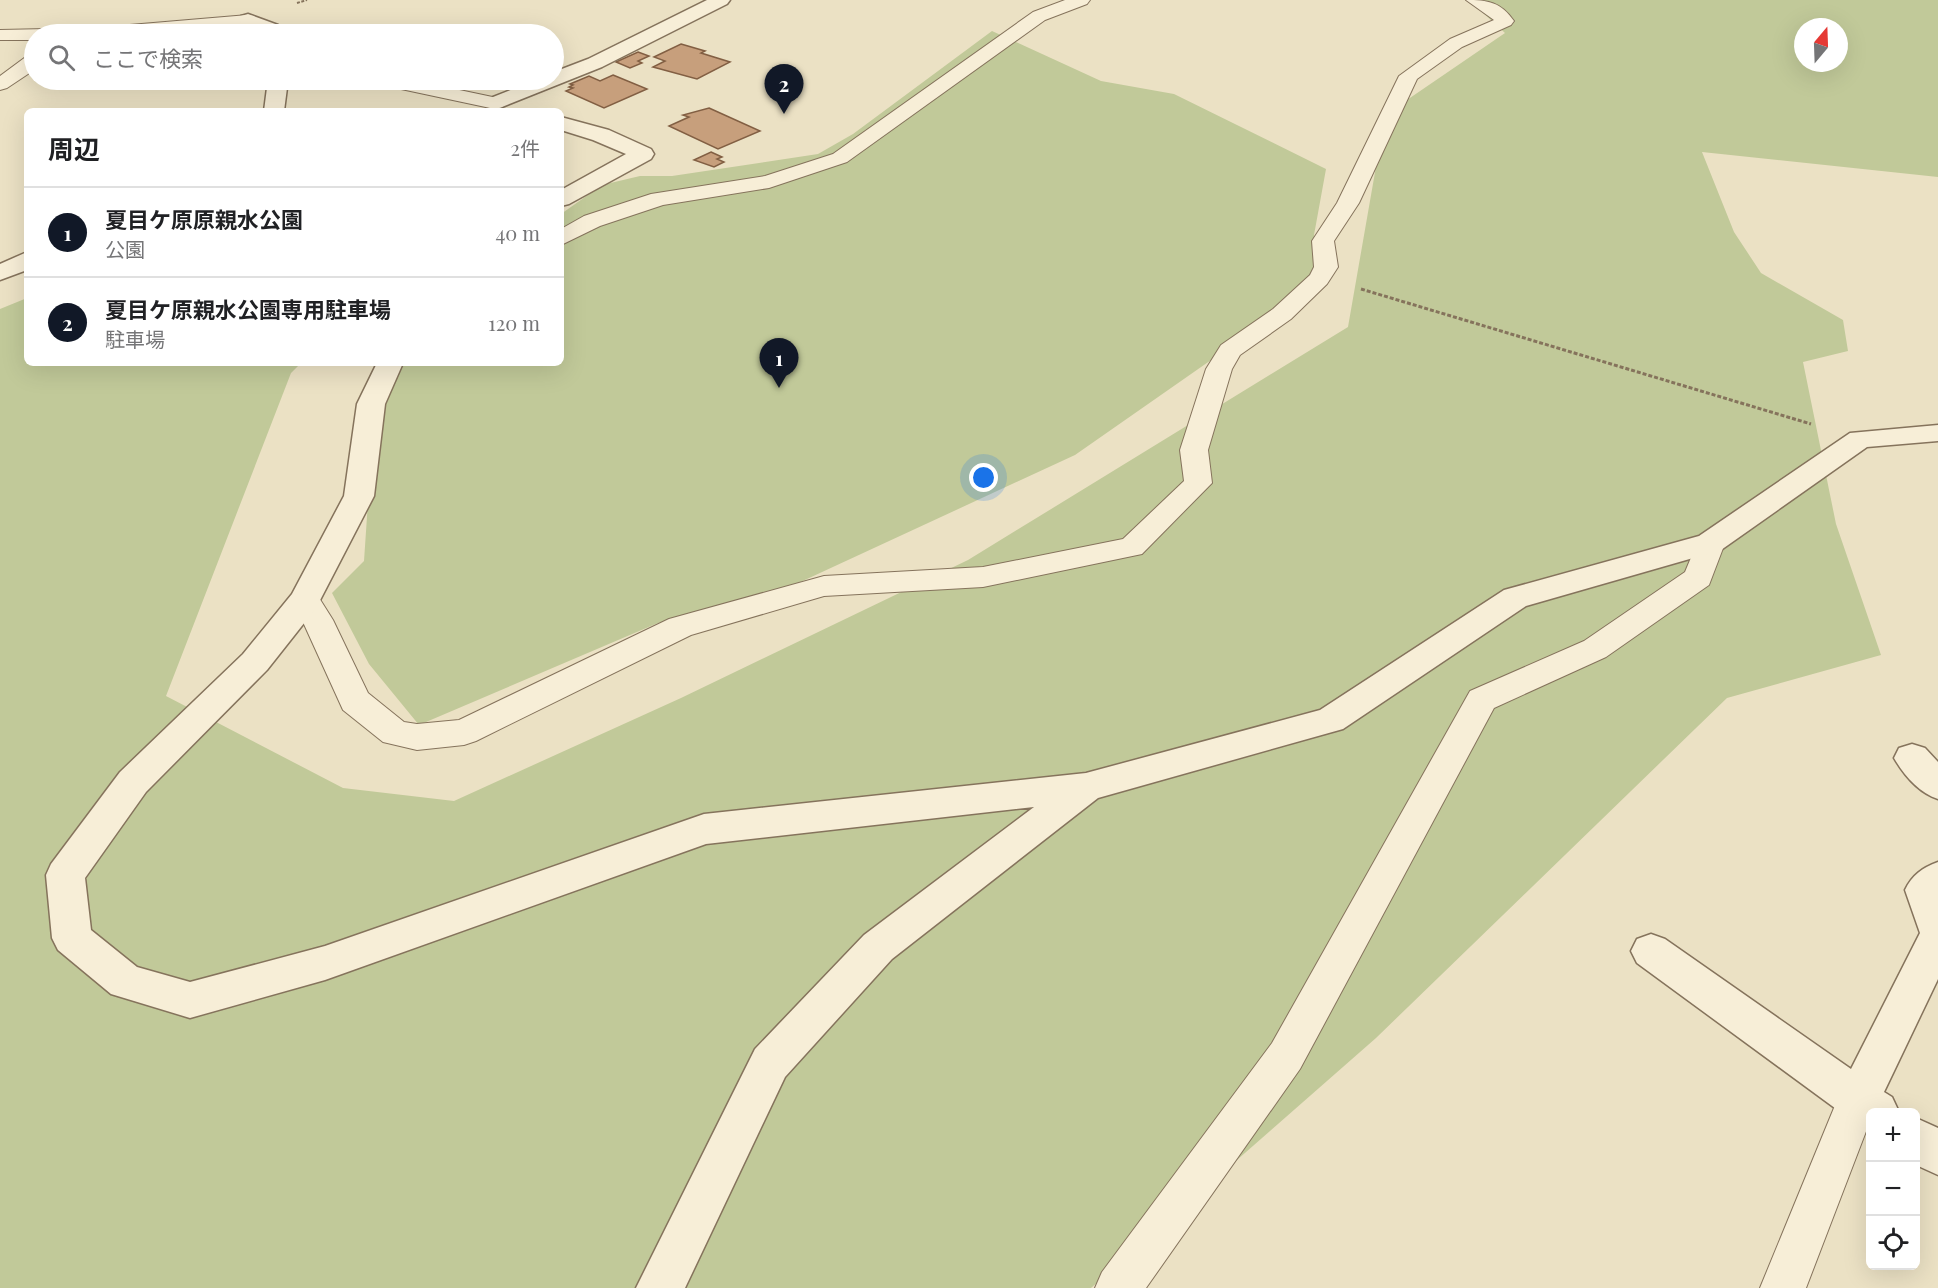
<!DOCTYPE html>
<html lang="ja">
<meta charset="utf-8">
<style>
body{margin:0;font-family:"Playfair Display","Noto Sans JP",serif;background:#f2f2f2;color:#202124}
.controls{position:absolute;right:18px;bottom:18px;display:grid;overflow:hidden;border-radius:9px;box-shadow:0 6px 24px #0002}
.controls button{width:54px;height:54px;display:grid;place-items:center;padding:0;border:0;border-bottom:2px solid #e0e0e0;background:#fff;color:#202124;font:30px sans-serif}
.compass{position:absolute;left:1794px;top:18px;width:54px;height:54px;border-radius:50%;background:#fff;box-shadow:0 6px 24px #0002;rotate:19deg}
.you{position:absolute;left:984px;top:478px;width:21px;height:21px;margin:-15px;border:4px solid #fff;border-radius:50%;background:#1a73e8;box-shadow:0 0 0 9px #1a73e833}
.badge{display:grid;place-items:center;width:39px;height:39px;border-radius:50%;background:#111827;color:#fff;font-size:20px;font-weight:700}
.pin{position:absolute;translate:-50% -50px;filter:drop-shadow(0 2px 3px #0008)}
.pin::after{content:'';position:absolute;top:32px;width:21px;height:18px;background:inherit;clip-path:polygon(0 0,100% 0,50% 100%)}
.list{margin:0;padding:0;list-style:none}
h2{display:flex;justify-content:space-between;align-items:center;height:78px;margin:0;padding:0 24px;font-size:26px}
h2 small{font-size:20px;font-weight:400;color:#757577}
.list li{display:grid;grid-template-columns:39px 1fr auto;gap:18px;align-items:center;box-sizing:border-box;height:90px;padding:0 24px;border-top:2px solid #e0e0e0}
.list b{display:block;font-size:22px;white-space:nowrap}
.list p{margin:0;font-size:20px;white-space:nowrap;color:#757577}
.list em{font-size:20px;font-style:normal;color:#757577}
.icon{flex:none;width:33px;height:33px;fill:none;stroke:currentColor;stroke-width:2;stroke-linecap:round;stroke-linejoin:round}
.map{position:relative;flex:none;width:1938px;height:1288px;overflow:hidden}
.search{position:absolute;background:#fff;box-shadow:0 6px 24px #0002;left:24px;top:24px;width:540px;height:66px;display:flex;align-items:center;gap:15px;box-sizing:border-box;padding:0 21px;border-radius:33px;color:#757577;font-size:22px}
.panel{position:absolute;background:#fff;box-shadow:0 6px 24px #0002;left:24px;top:108px;width:540px;height:258px;border-radius:9px}
.map>svg:first-child{display:block}
.green{fill:#c1c999;fill-rule:evenodd}
.building{fill:#c79f7c;stroke:#825f43;stroke-width:1.5}
.lines{fill:none;stroke-linecap:round;stroke-linejoin:round}
.lane-casing{stroke:#85735c;stroke-width:2}
.street-casing{stroke:#85735c;stroke-width:3}
.path-far1{stroke:#85735c;stroke-width:2;stroke-dasharray:3 1.5;stroke-linecap:butt}
.path{stroke:#85735c;stroke-width:3;stroke-dasharray:4 2;stroke-linecap:butt}
.lane{fill:#f7eed7;fill-rule:evenodd}
.street{fill:#f7eed7;fill-rule:evenodd}
</style>
<div class="map">
<svg width="1938" height="1288" viewBox="0 0 1938 1288">
<rect width="100%" height="100%" fill="#ebe1c4"/>
<path class="green" d="M1469 0H1938V177L1702 152 1734 232 1761 273 1843 320 1848 351 1803 362 1836 524 1881 655 1727 698 1376 1038 1091 1288H0V309L27 298V363H301L291 373 166 696 343 788 454 801 681 698 968 560 1348 327 1385 115 1505 33ZM1803 27H1839V63H1803Z
M992 31 1101 81 1174 94 1326 169 1314 235 1317 275 1297 300 1075 455 794 585 658 623 419 725 369 664 332 593 364 561 374 413 399 363H561V214L602 185 640 176H672L818 154 853 134Z"/>
<path class="building" d="M681 44 705 51 701 53 730 62 697 79 653 67 665 61 654 57Z
M638 52 649 56 638 61 642 63 630 68 616 62Z
M613 75 647 89 604 108 566 91 573 88 569 87 573 85 570 84 589 76 600 81Z
M709 108 760 131 718 149 669 126 689 117 683 115Z
M711 152 722 157 717 159 724 162 714 167 694 160Z"/>
<g class="lines">
<g class="lane-casing">
<path id="lane" d="M1065 0H1090L1087 4 1045 20 847 162 769 188 663 205 600 226 561 245V229L584 216 651 194 765 176 833 154 1033 12Z
M1466 0C1488 0 1501 2 1514 21L1511 25 1462 47 1417 79 1359 203 1334 241 1338 267 1327 284 1291 319 1240 355 1232 369 1208 450 1212 483 1142 554 983 587 824 596 691 635 476 741 464 745 417 750 383 742 343 710 303 622 290 600 294 593 305 590 316 593 333 620 368 693 404 722 417 724 459 720 669 619 824 576 983 567 1123 539 1184 481 1180 450 1206 369 1221 345 1273 309 1310 275 1314 267 1312 241 1337 203 1399 76 1450 39 1494 20Z
M248 15 254 16 257 20 254 24 140 34H34V40H0V30L94 28Z
M34 54V70L7 88 0 90V76L27 56Z
M377 80H412L502 99 505 103 502 107 495 109 387 86 380 84Z
M1710 533 1720 536 1725 543 1709 585 1606 657 1494 708 1300 1069 1146 1288H1095L1102 1272 1272 1043 1470 691 1584 641 1685 572 1700 536Z
M1858 1081 1873 1086 1879 1100 1874 1112H1870V1121L1806 1288H1760L1843 1086Z"/>
</g>
<g class="street-casing">
<path id="street" d="M707 0H730L727 4 602 67 502 107 495 109 488 107 485 103 488 99 536 80H554V72L588 59Z
M248 14 278 25 285 34C271 35 248 33 239 20L241 16Z
M268 80H288L284 111H264Z
M561 117 609 130 651 149 654 154 651 159 569 204 561 206V190L626 154 593 140 561 130Z
M27 252V270L0 280V264Z
M377 363H403L385 404 374 496 316 608 267 670 146 792 85 878 91 930 137 967 190 982 325 946 704 814 1086 773 1320 710 1504 590 1699 536 1850 433 1938 425V441L1867 447 1721 550 1526 606 1343 729 1098 798 892 959 785 1077 685 1288H636L755 1049 864 935 1034 807 706 844 325 980 190 1018 111 994 58 950 52 938 46 875 51 864 120 772 243 654 292 594 344 496 357 404Z
M1912 744 1925 748 1938 762V799C1919 793 1904 775 1894 758L1899 748Z
M1938 862V979L1884 1092 1892 1097 1899 1112H1870V1130L1843 1114 1637 963 1631 951 1637 939 1651 934 1665 939 1851 1069 1920 933 1905 890C1912 875 1922 868 1938 862Z
M1916 1118 1938 1128V1175L1916 1165Z"/>
</g>
<path class="path-far1" d="M297 3 307 0"/>
<path class="path" d="M1361 289 1811 424"/>
<use href="#lane" class="lane"/>
<use href="#street" class="street"/>
</g>
</svg>
<div class="controls">
<button>+</button>
<button>−</button>
<button><svg class="icon" aria-label="locate" viewBox="0 0 24 24"><circle cx="12" cy="12" r="6"/><path d="M12 2v4M12 18v4M2 12h4M18 12h4"/></svg></button>
</div>
<svg class="compass" viewBox="-18 -18 36 36"><path d="M0-13l5 13h-10z" fill="#e53935"/><path d="M0 13l5-13h-10z" fill="#757577"/></svg>
<div class="you"></div>
<div class="pin badge" style="left:779px;top:388px">1</div>
<div class="pin badge" style="left:784px;top:114px">2</div>
<div class="search"><svg class="icon" aria-label="search" viewBox="0 0 24 24"><circle cx="10" cy="10" r="6"/><path d="M15 15l6 6"/></svg>ここで検索</div>
<section class="panel">
<h2>周辺<small>2件</small></h2>
<ul class="list">
<li><span class="badge">1</span><div><b>夏目ケ原原親水公園</b><p>公園</p></div><em>40 m</em></li>
<li><span class="badge">2</span><div><b>夏目ケ原親水公園専用駐車場</b><p>駐車場</p></div><em>120 m</em></li>
</ul>
</section>
</div>
